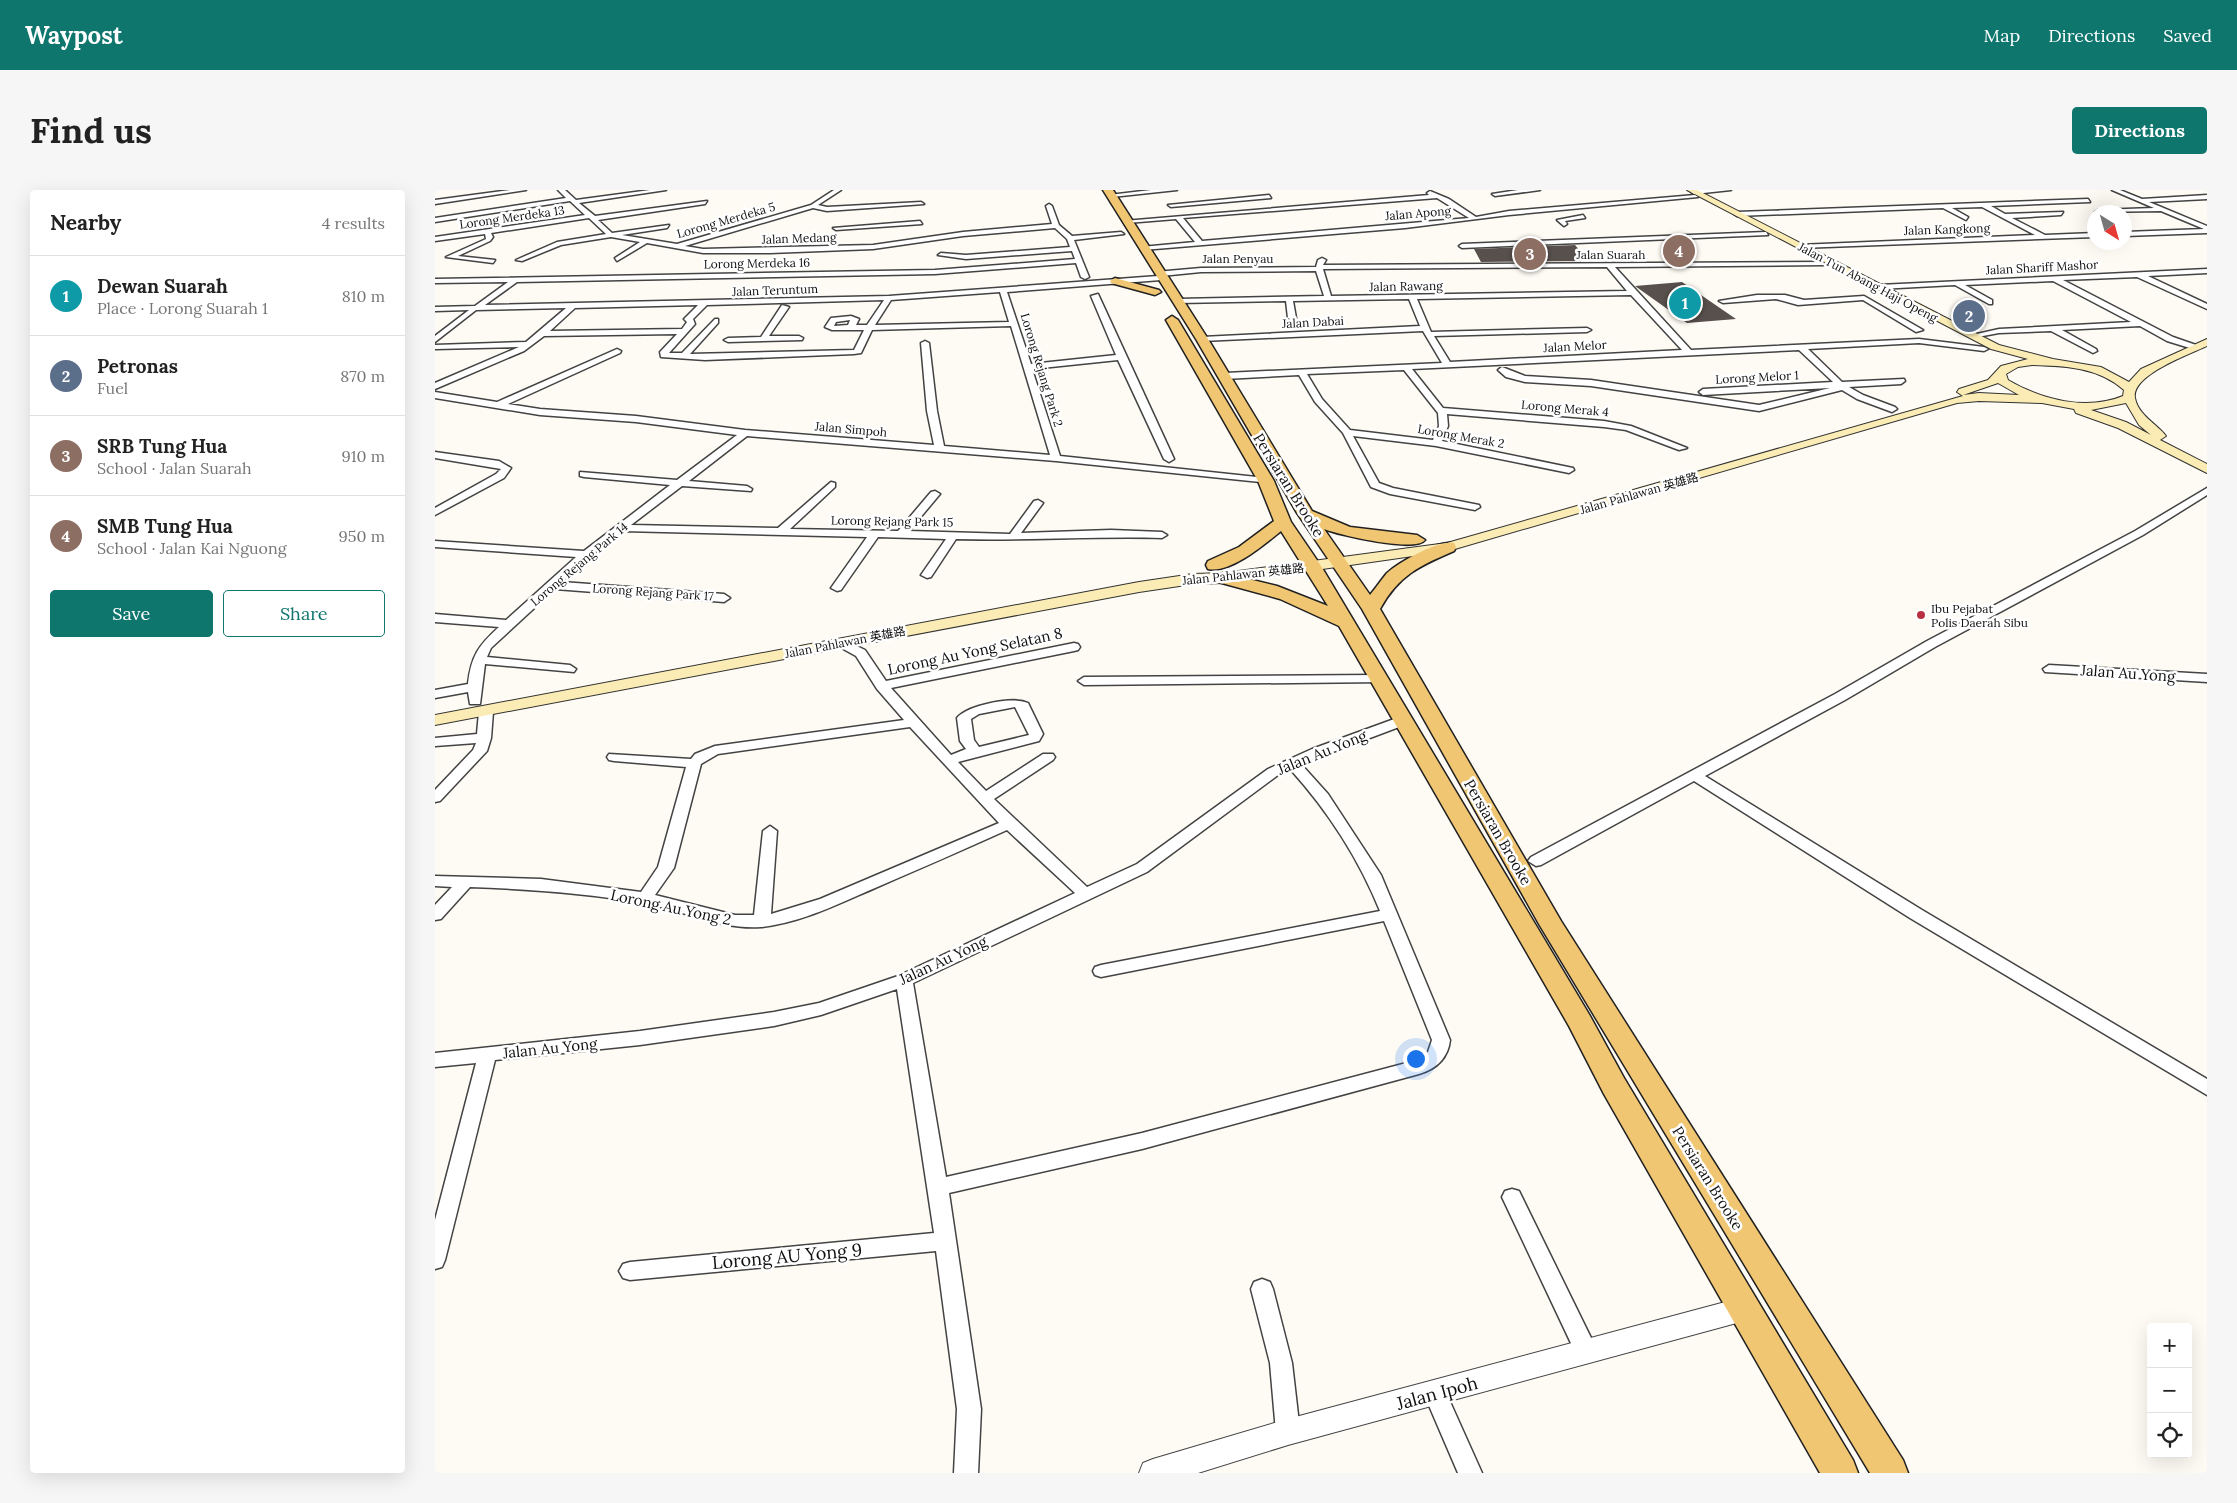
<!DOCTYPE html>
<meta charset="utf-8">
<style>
body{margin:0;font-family:Lora,"Noto Sans SC",serif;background:#f6f6f6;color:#222}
.controls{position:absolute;right:15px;bottom:15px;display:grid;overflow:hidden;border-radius:5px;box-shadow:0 5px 20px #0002}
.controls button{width:45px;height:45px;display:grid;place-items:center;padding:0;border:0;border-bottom:1px solid #e0e0e0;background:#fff;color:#222;font:25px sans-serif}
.compass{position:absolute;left:1652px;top:15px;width:45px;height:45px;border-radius:50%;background:#fff;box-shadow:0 5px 20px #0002;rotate:143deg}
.you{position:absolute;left:980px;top:868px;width:18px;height:18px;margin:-12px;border:4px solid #fff;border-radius:50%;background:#1a73e8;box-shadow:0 0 0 8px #1a73e833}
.badge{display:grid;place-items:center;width:32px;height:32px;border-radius:50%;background:#0f766e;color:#fff;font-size:16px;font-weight:700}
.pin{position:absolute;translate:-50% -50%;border:2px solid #fff;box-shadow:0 1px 5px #0006}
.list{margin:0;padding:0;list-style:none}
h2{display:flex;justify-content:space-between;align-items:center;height:65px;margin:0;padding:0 20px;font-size:21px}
h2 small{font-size:16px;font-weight:400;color:#767676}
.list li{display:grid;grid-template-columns:32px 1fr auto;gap:15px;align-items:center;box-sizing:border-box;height:80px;padding:0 20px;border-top:1px solid #e0e0e0}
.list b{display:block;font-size:19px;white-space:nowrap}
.list p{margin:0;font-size:16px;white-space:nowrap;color:#767676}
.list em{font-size:16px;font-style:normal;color:#767676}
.actions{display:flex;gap:10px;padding:15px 20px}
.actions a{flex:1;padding:11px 0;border:1px solid #0f766e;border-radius:5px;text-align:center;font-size:18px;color:#0f766e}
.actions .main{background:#0f766e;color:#fff}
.icon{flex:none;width:28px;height:28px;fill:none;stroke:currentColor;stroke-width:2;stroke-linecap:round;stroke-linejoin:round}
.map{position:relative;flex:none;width:1772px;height:1283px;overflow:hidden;border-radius:5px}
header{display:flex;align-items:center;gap:30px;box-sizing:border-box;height:70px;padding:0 25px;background:#0f766e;color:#fff}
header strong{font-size:24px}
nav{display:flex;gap:28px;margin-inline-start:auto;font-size:18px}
.intro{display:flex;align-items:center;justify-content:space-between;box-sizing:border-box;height:120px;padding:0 30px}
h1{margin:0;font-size:35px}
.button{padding:12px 22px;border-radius:5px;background:#0f766e;color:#fff;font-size:18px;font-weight:700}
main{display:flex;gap:30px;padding:0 30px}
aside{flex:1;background:#fff;border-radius:5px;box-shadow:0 5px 20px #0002}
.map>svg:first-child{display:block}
.building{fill:#58504d}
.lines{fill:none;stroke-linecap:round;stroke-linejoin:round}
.minor-casing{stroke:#434343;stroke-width:3}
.tertiary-casing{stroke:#434343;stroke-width:2}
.secondary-casing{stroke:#323232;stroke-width:2}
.primary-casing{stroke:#212121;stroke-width:3}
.minor{fill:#fff;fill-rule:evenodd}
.tertiary{fill:#fff;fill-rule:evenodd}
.secondary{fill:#faecb4;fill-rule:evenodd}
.primary{fill:#f0c673;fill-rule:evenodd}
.poi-dot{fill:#b93043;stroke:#fff;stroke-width:2}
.labels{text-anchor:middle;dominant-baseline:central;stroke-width:5;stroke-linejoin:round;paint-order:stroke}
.far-street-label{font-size:12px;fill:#101010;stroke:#fff}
.far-poi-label{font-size:12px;fill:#101010;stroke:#fff;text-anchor:start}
.street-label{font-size:15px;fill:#101010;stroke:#fff}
.near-street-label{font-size:18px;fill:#101010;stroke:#fff}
</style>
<header>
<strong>Waypost</strong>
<nav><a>Map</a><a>Directions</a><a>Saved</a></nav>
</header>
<div class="intro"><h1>Find us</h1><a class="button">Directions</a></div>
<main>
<aside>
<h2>Nearby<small>4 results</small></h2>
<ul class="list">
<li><span class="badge" style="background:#0f9aa8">1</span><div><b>Dewan Suarah</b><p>Place · Lorong Suarah 1</p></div><em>810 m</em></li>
<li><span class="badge" style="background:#5c6f8a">2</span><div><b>Petronas</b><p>Fuel</p></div><em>870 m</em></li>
<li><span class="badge" style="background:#8d6e63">3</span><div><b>SRB Tung Hua</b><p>School · Jalan Suarah</p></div><em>910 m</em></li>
<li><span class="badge" style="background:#8d6e63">4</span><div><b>SMB Tung Hua</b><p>School · Jalan Kai Nguong</p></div><em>950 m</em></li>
</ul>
<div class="actions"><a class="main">Save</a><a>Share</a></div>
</aside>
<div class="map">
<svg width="1772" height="1283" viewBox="0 0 1772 1283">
<rect width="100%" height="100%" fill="#fefbf4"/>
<path class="building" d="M1140 55 1154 71 1046 72 1039 59Z
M1247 92 1301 129 1252 133 1200 96Z"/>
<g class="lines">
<g class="minor-casing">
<path id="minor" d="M75 0H91L0 14V10Z
M123 0H130L141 10 215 0H231L144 13 160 26 272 11 270 14 163 30 177 43 234 35 232 38 187 45 242 54 376 15 399 0H406L383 15 392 17 486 12 489 14 392 21 378 18 250 56 268 59 438 55 528 42 617 34 611 16 614 14 617 16 624 35 637 46 686 42 689 44 639 50 654 87 650 89 646 87 641 73 500 84 82 92 50 115 454 106 723 86 721 82 766 78 881 77 883 70 887 68 891 70 888 75 1388 72 1390 75 1180 77 1256 160 1484 149 1549 157 1553 159 1549 161 1484 153 1373 159 1407 192 1469 189 1470 191 1466 194 1414 197 1428 205 1460 217 1462 219 1457 222 1422 209 1407 200 1324 221 1156 196 1090 192 1071 187 1063 180 1067 177 1090 186 1156 190 1324 215 1395 198 1268 205 1264 202 1268 199 1398 192 1364 160 977 179 1008 218 1169 231 1196 236 1252 258 1244 260 1191 240 1169 237 1012 224 1013 236 1007 251 1138 278 1139 280 1134 283 1001 256 918 246 944 293 958 298 1044 315 1045 317 1040 320 955 304 936 297 908 243 880 212 864 185 790 189 786 186 790 183 1007 173 988 141 767 151 763 149 767 147 985 136 974 109 858 111 861 128 857 130 853 128 851 111 743 113 739 111 743 109 889 106 881 81 766 82 726 86 730 88 726 90 572 102 596 174 681 165 656 106 663 104 739 269 734 272 729 269 683 170 597 179 625 266 831 288 835 289V293L621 271 312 246 254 291 312 296 317 299 316 301 247 296 196 335 343 338 396 292 400 293V297L355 339 463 341 496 302 500 301 505 304 474 341 575 344 599 311 603 310 608 313 586 343 676 340 727 342 732 345 727 348C658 346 590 351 521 349L496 387 492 388 486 385 511 349 443 347 406 400 402 401 396 398 432 347 188 341 155 366 127 392 289 404 295 408 289 412 120 399 56 458 52 467 135 475 141 479 139 482 50 474 45 514H35L33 502 0 508V500L33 494C36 466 44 455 64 437L0 432V424L71 430 141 367 0 357V351L149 361 235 295 149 287 145 286V282L242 290 302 245 201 232 105 225 0 208V202L62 212 182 159 186 161 185 163 73 214 105 219 201 226 310 240 499 255 492 221 486 153 490 151 494 153 502 221 509 256 615 265 576 136 437 140 426 163 419 164 270 170 226 167 225 162 242 144 109 146 89 161 0 199V193L84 157 0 159V155L91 152 131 118 41 120 0 152V146L34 120 0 121V117L40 116 73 92 0 93V89L500 80 640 69 637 61 531 69 503 65 506 63 531 65 635 57 632 49 620 38 528 46 438 59 335 63H268L212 53 182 71 180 68 205 52 176 47 126 55 87 71 81 70 122 52 171 44 154 28 56 43 58 47 55 51 23 66 60 70 58 73 11 67 51 49 50 44 0 51V47L150 25 135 11 0 32V28L131 8ZM1172 77 1192 101 896 106 888 79ZM565 102 574 132 440 135 456 110ZM1196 105 1247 160 1015 172 999 146 1152 142 1156 140 1152 138 996 142 982 109ZM449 110 432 135H421L424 129 416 126 396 128 390 137 397 140H429L419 160 255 164 283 133V129H280L247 163H234L260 134 258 129 272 115ZM263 115 249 129 252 132 247 139 115 141 140 118ZM415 130 413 135 399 136 401 132ZM969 180 1003 223 1004 236 998 250 915 240 887 209 872 184Z
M716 0H742L677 7 674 5Z
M1083 0H1105L1060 6 1057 4Z
M1262 0H1296L1259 4 1256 2Z
M1677 0H1685L1707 9 1772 5V9L1714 12 1772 36V43L1690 46V42L1769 39 1726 21 1660 22 1663 20 1719 18Z
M995 1 1014 9 1041 27 1074 21 1260 5 1263 7 1074 25 970 38 708 60 706 57 760 52 741 29 692 33 689 31 994 5 992 3ZM1002 8 1034 28 767 51 748 28Z
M834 5 836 8 736 17 733 15Z
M1653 9 1655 12 1556 16 1570 24 1628 22 1626 25 1577 28 1610 45 1660 43V47L1365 58 1363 55 1600 45 1547 17 1517 18 1533 27 1531 30 1508 18 1302 26 1299 24 1302 22Z
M1148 25 1150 28 1130 31 1132 34 1129 36 1122 30Z
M485 31 487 34 401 40 398 38Z
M1331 42 1333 45 1027 58 1024 56 1027 54Z
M1772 79V83L1713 86 1772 114V119L1702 87 1628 90 1738 147 1761 155 1762 157 1758 159 1732 151 1705 136 1627 140 1661 159 1662 161 1658 163 1616 141 1564 143 1537 148 1533 146 1564 139 1696 132 1618 91 1530 95 1557 110V114H1554L1520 95 1444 99 1440 97 1444 95Z
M1322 105H1350L1369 110 1429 106 1488 140 1481 142 1428 110 1363 115 1341 109 1288 113 1284 111Z
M347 115 354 117 334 146H364L368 148 367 150 293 152 289 150 293 148 326 147Z
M0 262 64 271 76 278 69 288 0 325V318L61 284 66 279 0 268Z
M1772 298V305L1708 345 1500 457 1410 510 1270 586 1487 720 1772 889V905L1475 728 1259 591 1106 675 1101 676 1093 671 1096 667 1400 504 1492 451 1700 341Z
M407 449 430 460 451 491 639 453 643 454 645 457 643 460 639 461 456 498 516 565 531 559 525 551 522 528C533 515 578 506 593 513L608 544 604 551 523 572 551 601 608 564H618L620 567 618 570 559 609 652 697 702 674 833 579 877 559 962 528H972L974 531 972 534 866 574 893 604 946 685 1015 850C1013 868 1001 879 984 884L707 959 514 1003 546 1219 543 1283H519L522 1219 501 1061 195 1090 188 1088 184 1081 188 1074 195 1072 499 1043 462 799 386 825 339 836 205 855 60 870 10 1070 7 1077 0 1079V1030L41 873 0 877V863L205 841 339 822 384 813 463 786 640 703 572 640C528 660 484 679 440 698 405 713 366 733 326 737 286 740 247 720 208 713 151 703 93 699 35 697L6 729 0 730V715L17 697 0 696V686L106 689 206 702 223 677 251 577 179 571 174 570 172 567 174 564 256 569 260 564 280 556 469 530 442 499 421 466 403 456 401 453ZM580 517 594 545 544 557 539 550 536 529 544 524ZM475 537 564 633 385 709 336 724 342 641 335 636 328 641 319 725H300L220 705 239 678 266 574 283 564ZM855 579C893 621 924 669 945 721L666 775 660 777 658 781 660 785 666 787 949 731 997 850 993 862 979 871 707 943 511 987 478 793 712 682 843 585Z
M1614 475 1772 484V492L1610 482 1608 479Z
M944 485 950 489 949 492 649 495 643 491 649 487Z
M51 518 58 522 56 548 52 561 5 611 0 612V600L38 560 41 553 0 556V548L42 544 44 522Z
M1077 999 1084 1001 1159 1154 1162 1161 1159 1168 1151 1171 1143 1168 1067 1007 1070 1001Z
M827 1089 835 1092 838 1099 857 1173 865 1242 861 1250 853 1253 845 1250 841 1242 835 1173 816 1099 819 1092Z
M1000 1193 1008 1196 1047 1283H1023L989 1204 992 1196Z"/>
</g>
<g class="tertiary-casing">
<path id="tertiary" d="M1309 1107 1318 1111 1322 1119 1318 1127 1309 1131 853 1255 763 1283H704L708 1273 718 1269 853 1229Z"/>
</g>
<g class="secondary-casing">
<path id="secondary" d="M1252 0H1262L1564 155 1618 169 1666 177 1694 192 1706 179 1772 149V156C1755 164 1696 185 1700 208 1703 225 1722 234 1731 246L1725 250 1772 274V283L1683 238 1641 223 1639 219 1607 213 1544 211 1522 213 1013 361 789 393 758 394 704 402 0 535V525L704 392 758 384 789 383 1012 353 1528 206 1522 202 1524 199 1553 190 1566 176 1593 169 1556 159ZM1597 175C1630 176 1663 177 1689 200L1688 206C1651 221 1607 210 1573 190L1571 184 1583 177ZM1563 193 1584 205 1544 203 1528 205ZM1691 213 1704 235 1716 245 1691 232 1656 220Z"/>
</g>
<g class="primary-casing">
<path id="primary" d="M668 0H678L773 149 877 321 915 337 982 345 990 350C981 363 904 345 889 339L935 405C941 398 946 390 952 383 964 372 1003 350 1019 353L1021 357 1019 361C984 376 964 385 945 419L1126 731 1468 1270 1473 1283H1435L1104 734 927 419 862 323 761 149Z
M680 88 724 100 726 102 720 105 676 93 675 91Z
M737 126 743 130 839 291 856 332 886 376 1155 826 1189 888 1418 1270 1423 1283H1385L1169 904 1134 836 904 436 845 409 783 392 780 388 783 384 789 383 842 396 893 416 846 341C830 354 795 384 773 379L771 375 773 371 804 357 839 331 823 291 731 130Z"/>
</g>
<use href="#minor" class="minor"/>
<use href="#tertiary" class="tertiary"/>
<use href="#secondary" class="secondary"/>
<use href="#primary" class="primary"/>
</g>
<circle class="poi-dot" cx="1486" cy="425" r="5"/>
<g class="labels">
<g class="far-street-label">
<text transform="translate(983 23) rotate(-5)">Jalan Apong</text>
<text transform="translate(77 27) rotate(-8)">Lorong Merdeka 13</text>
<text transform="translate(291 30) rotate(-16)">Lorong Merdeka 5</text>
<text transform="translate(1512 39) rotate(-2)">Jalan Kangkong</text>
<text transform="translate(364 48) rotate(-2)">Jalan Medang</text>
<text x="1176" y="64">Jalan Suarah</text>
<text x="803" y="68">Jalan Penyau</text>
<text transform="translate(322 73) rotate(-1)">Lorong Merdeka 16</text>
<text transform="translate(1607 77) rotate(-3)">Jalan Shariff Mashor</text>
<text transform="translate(1433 92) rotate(28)">Jalan Tun Abang Haji Openg</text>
<text transform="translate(971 96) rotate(-1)">Jalan Rawang</text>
<text transform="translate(340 100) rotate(-2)">Jalan Teruntum</text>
<text transform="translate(878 132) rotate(-3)">Jalan Dabai</text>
<text transform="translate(1140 156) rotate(-3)">Jalan Melor</text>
<text transform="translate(607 180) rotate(73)">Lorong Rejang Park 2</text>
<text transform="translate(1322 187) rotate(-3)">Lorong Melor 1</text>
<text transform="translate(1130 218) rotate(5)">Lorong Merak 4</text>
<text transform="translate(416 239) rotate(5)">Jalan Simpoh</text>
<text transform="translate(1026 246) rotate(10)">Lorong Merak 2</text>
<text transform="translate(1204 303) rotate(-16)">Jalan Pahlawan 英雄路</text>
<text transform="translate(457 331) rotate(1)">Lorong Rejang Park 15</text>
<text transform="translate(144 374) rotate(-40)">Lorong Rejang Park 14</text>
<text transform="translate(808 384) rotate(-6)">Jalan Pahlawan 英雄路</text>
<text transform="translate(218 402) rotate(4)">Lorong Rejang Park 17</text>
<text transform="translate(410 452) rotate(-11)">Jalan Pahlawan 英雄路</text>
</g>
<g class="far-poi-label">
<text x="1496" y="418">Ibu Pejabat<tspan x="1496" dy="14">Polis Daerah Sibu</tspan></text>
</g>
<g class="street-label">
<text transform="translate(854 295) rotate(58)">Persiaran Brooke</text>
<text transform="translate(540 461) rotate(-12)">Lorong Au Yong Selatan 8</text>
<text transform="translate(1693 483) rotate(4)">Jalan Au Yong</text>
<text transform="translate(887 562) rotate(-22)">Jalan Au Yong</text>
<text transform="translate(1063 642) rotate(60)">Persiaran Brooke</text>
<text transform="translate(236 717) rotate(12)">Lorong Au Yong 2</text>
<text transform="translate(508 770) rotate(-25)">Jalan Au Yong</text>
<text transform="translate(115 858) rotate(-6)">Jalan Au Yong</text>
<text transform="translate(1273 988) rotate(58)">Persiaran Brooke</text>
</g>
<g class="near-street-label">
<text transform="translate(352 1066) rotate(-5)">Lorong AU Yong 9</text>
<text transform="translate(1002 1203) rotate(-15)">Jalan Ipoh</text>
</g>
</g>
</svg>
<div class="controls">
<button>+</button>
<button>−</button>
<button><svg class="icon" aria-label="locate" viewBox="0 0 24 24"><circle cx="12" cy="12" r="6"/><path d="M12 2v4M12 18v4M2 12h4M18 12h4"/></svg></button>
</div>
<svg class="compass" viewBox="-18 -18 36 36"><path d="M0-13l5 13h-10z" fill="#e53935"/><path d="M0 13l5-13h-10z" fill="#767676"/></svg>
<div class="you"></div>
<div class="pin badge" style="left:1250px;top:113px;background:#0f9aa8">1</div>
<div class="pin badge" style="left:1534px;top:126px;background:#5c6f8a">2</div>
<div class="pin badge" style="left:1095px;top:64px;background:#8d6e63">3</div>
<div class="pin badge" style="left:1244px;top:61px;background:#8d6e63">4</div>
</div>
</main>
